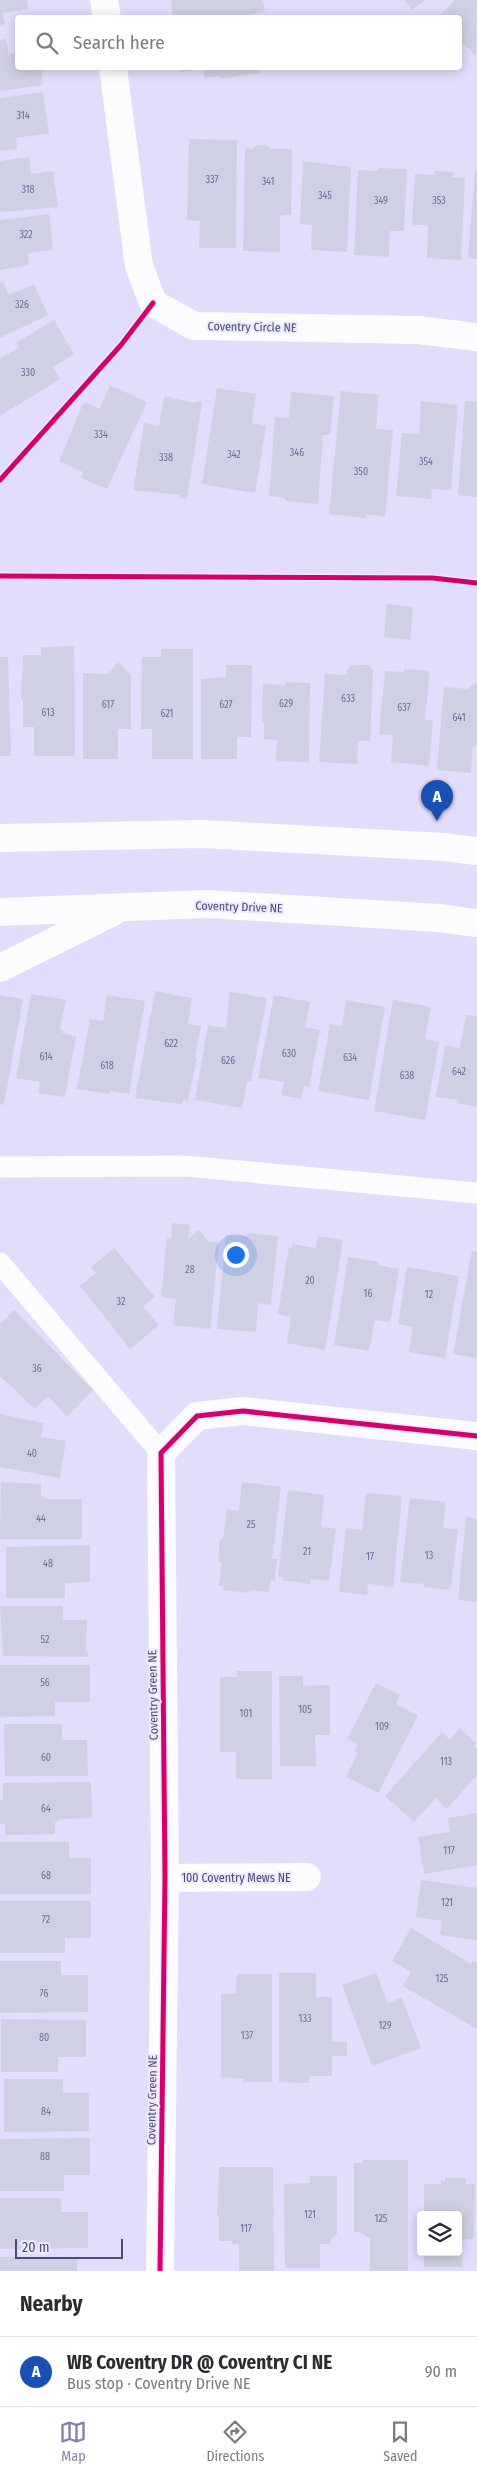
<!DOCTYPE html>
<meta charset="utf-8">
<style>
body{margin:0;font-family:"Fira Sans Condensed",sans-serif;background:#f7f7f7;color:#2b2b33}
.controls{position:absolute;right:15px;bottom:15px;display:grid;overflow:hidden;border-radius:5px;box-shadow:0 2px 12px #0003}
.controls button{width:45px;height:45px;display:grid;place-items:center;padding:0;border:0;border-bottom:1px solid #e1e1e2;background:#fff;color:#2b2b33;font:25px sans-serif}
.scale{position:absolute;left:15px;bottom:12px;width:108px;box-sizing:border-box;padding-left:5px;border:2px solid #464b78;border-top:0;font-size:14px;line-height:18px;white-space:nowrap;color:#464b78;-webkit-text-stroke:4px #edeaff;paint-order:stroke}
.you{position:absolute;left:235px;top:1254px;width:18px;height:18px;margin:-12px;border:4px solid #fff;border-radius:50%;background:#1a73e8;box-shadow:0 0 0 8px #1a73e833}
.badge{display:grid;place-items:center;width:32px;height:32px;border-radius:50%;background:#7f82a5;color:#fff;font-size:16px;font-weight:700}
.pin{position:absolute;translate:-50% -41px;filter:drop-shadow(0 1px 2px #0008)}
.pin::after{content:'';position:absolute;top:26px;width:18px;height:15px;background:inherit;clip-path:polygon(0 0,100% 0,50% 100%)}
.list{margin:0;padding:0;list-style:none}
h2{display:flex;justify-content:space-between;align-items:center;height:65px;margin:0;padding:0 20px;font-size:21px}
h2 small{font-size:16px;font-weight:400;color:#7c7c81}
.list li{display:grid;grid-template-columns:32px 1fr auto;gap:15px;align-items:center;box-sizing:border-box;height:70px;padding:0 20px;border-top:1px solid #e1e1e2}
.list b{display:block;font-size:19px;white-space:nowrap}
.list p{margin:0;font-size:16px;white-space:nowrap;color:#7c7c81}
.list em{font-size:16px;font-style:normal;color:#7c7c81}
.icon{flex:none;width:28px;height:28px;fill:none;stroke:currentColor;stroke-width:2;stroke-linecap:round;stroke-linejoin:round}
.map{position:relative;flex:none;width:477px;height:2271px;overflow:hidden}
.search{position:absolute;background:#fff;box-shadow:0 2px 12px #0003;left:15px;right:15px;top:15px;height:55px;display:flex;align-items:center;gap:12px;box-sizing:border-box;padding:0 18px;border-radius:5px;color:#7c7c81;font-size:19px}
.sheet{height:135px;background:#fff}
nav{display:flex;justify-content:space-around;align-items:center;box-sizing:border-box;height:70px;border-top:1px solid #e1e1e2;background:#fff;font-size:14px;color:#7c7c81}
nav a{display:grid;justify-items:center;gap:2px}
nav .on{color:#7f82a5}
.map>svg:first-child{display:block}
.residential{fill:#e1ddfa;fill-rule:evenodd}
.building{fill:#d0d0e4}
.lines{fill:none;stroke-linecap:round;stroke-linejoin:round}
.service{stroke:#fcfbfe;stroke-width:21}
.minor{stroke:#fcfbfe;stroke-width:28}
.tertiary{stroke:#fcfbfe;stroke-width:28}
.cycleway-casing{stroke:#edeaff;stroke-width:8}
.cycleway{stroke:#d6006c;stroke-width:5}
.labels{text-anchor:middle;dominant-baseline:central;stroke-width:4;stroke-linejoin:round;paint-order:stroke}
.number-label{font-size:10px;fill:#6b6e95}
.street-label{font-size:12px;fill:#464b78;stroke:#edeaff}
</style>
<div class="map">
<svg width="477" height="2271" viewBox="0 0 477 2271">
<rect width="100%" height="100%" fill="#eae7f8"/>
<path class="residential" d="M0 0H477V2271H0ZM18 18H460V68H18ZM421 2215H458V2252H421Z"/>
<path class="building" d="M0 0H27L28 9 3 13 5 25 0 26Z
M171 0H263L265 12 235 18H173Z
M404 0H425L412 10Z
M455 0H477L476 56 460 40V18L439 16Z
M6 39 9 54 18 52V68H41L43 85 0 91V40Z
M181 68H258L259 73 221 79 220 76 205 78 203 68 182 72Z
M43 92 49 133 16 138 17 149 0 151V98Z
M189 139 237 140 236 248H199L200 221 187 220Z
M256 145 268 146 271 149H292L291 215H282L280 218V252L243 251 245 148 252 149Z
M29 157 31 174 53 171 58 207 0 212V161Z
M303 161 351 167 347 252 311 250 312 225 300 224Z
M379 168 407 169 404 231H390L389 257 354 255 358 170 378 171Z
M475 170H477V259L468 258Z
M435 171 453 172V177L465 178 461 260 427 258 428 225H412L415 174 435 175Z
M49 214 53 250 28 253 29 265 0 270V220Z
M3 282 9 295 34 284 48 315 0 338V283Z
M54 320 74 354 53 367 60 379 0 416V359L19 347 16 343Z
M110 385 147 402 107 489 81 478 83 472 59 461 84 402 100 409Z
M217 388 256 394 252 423 266 426 255 493 202 484Z
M341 391 379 395 376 429 393 430 385 517 366 514V518L329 514Z
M291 392 334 396 330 435H323L318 504 285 501V498L269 496 275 417 289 418Z
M164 396 195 403 196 401 202 402 187 499 179 498 180 495 133 490 144 423 159 426Z
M421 401 458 405 451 490 432 489 431 499 396 496 402 433 419 434Z
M465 401 477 402V497L458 495Z
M387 604 413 607 410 640 384 637Z
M74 646 75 756H34V727H23V699H21L23 655H41V647Z
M161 649H193V759H152V729H141L142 657H161Z
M0 657H8L11 756H0Z
M118 662 131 675V729H118V759H83V673L108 674Z
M226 665H252L251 737H237V759H201V679L226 677Z
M354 665H368L373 671 370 741H358L357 764 319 762 325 674 347 675V669Z
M404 669 430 671 425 720H433L429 766 391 762 393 735 379 734 385 671 404 672Z
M285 682 310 683 309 762 276 761 277 740 264 739V723H262L263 684 285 685Z
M477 682V747L473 746 471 773 437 770 444 687 468 689Z
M155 991 192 998 188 1024 201 1026 195 1058H197L188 1101 183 1100 182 1104 135 1098Z
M230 992 267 998 251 1082H247L242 1108 195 1100 208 1025 226 1028Z
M31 994 66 1000 60 1030H63L62 1033 76 1036 65 1097 38 1093 40 1082 16 1078Z
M0 995 23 999 4 1105 0 1104Z
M107 995 145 1001 129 1094 110 1091 109 1094 77 1089 90 1019 103 1021Z
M274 995 310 1002 305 1027 320 1030 309 1087 304 1086 301 1099 281 1095 284 1082 258 1078Z
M346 1000 385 1007 369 1100 318 1091 330 1024 342 1026Z
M393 1000 431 1007 425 1039 439 1042 425 1120 374 1111Z
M466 1015 477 1016V1107L457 1103 458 1100 436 1097 445 1045 460 1048Z
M172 1223 190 1225 188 1239 199 1230 209 1242H219L210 1329 173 1325 176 1299 161 1297 167 1238H171Z
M247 1233 278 1236 271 1305 258 1303 256 1332 217 1329 226 1235 247 1236Z
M318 1236 343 1240 325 1350 287 1343 291 1317 278 1314 289 1247 292 1248V1244L316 1248Z
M114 1248 155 1297 143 1306 159 1325 130 1349 80 1286 96 1273 91 1267Z
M472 1251 477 1252V1358L453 1354Z
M348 1257 379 1262 378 1265 399 1269 390 1322 375 1320 369 1351 334 1345Z
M407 1267 459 1276 445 1358 409 1352 413 1327 398 1324Z
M14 1310 93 1390 67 1417 48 1396 35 1409 0 1376V1324Z
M0 1414 43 1423 41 1437 66 1441 60 1478 0 1467Z
M1 1482 41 1484V1496L48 1499H82V1539H0Z
M242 1482 281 1487 272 1559H277L275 1581 271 1580 269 1592 250 1590 249 1593 223 1590V1586H219L222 1562 218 1561 220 1539H223L227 1509 239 1511Z
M288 1490 324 1495 321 1527 336 1529 329 1581 311 1579 310 1584 283 1580 284 1577 278 1576Z
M366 1493 402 1496 393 1587 368 1584 367 1595 339 1592 346 1528 362 1530Z
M410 1498 446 1502 443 1528 458 1529 451 1587 449 1586V1590L424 1587V1584L400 1582Z
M466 1517 477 1519V1602L458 1600Z
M90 1545V1582L65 1583V1598H6V1547Z
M0 1606H63V1620H87L86 1652H88V1657L3 1656Z
M0 1665H90V1702H55V1716L0 1717Z
M237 1671H272V1779H236V1752H220V1677H237Z
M279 1676H303V1686L330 1685V1735H315L316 1766H280Z
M376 1683 400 1695 396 1704 418 1716 378 1793 346 1777 358 1753 354 1752 358 1744 347 1739Z
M4 1724H62V1740H87L88 1776H5Z
M460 1728 476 1743 474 1746 477 1749V1775L447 1809 436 1798 414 1822 385 1796 442 1732 450 1740Z
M91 1782 92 1818 60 1819 55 1822V1834L5 1835V1824H0V1800H3V1783Z
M477 1813V1865L424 1874 418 1837 450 1832 448 1818Z
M0 1842H69V1858H91V1894H0Z
M421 1880 477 1888V1940L440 1935 442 1921 416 1917Z
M0 1901H91V1938H65V1953H0Z
M411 1928 471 1964 473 1961 477 1963V2029L403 1986 411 1972 392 1961Z
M0 1961H61V1975H88V2012L0 2013Z
M279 1973H316V1997H332V2042H347V2056H332V2076H309V2083L279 2082Z
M376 1973 388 2003 401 1998 404 2003 421 2048 372 2066 342 1985Z
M237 1974H272V2082H243V2079L221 2077V1994H236Z
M1 2019 86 2020V2057H58V2072H1Z
M4 2079H63V2093H89V2131L4 2132Z
M90 2138V2175H64V2191H0V2139Z
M363 2160H408V2271H370V2239L360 2232H354V2163H363Z
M219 2167H273L274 2271H239V2244H232V2241H219V2217H217Z
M310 2176H337V2234L331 2239V2244H320V2268H285L284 2184 310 2183Z
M445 2178H466V2184H475L474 2239H462V2267H424V2252H458V2215H424V2184H441V2181H445Z
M0 2198H62L61 2212H88V2248L0 2249Z
M0 2257H77V2271H0Z"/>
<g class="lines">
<path class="service" d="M0 1167 185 1166 477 1193
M0 1263 161 1453"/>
<path class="minor" d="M104 0 107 18
M113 68 139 266 153 303 194 326 418 330 477 337
M165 1878 307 1877
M160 2271 165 1878 161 1453 197 1416 243 1411 477 1436"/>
<path class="tertiary" d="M0 838 203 834 444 847 477 851
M0 912 207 904 439 918 477 923
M0 968 113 912"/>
<g class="cycleway-casing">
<path id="cycleway" d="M0 480 121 345 153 303
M0 576 433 578 477 583
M160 2271 165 1878 161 1453 197 1416 243 1411 477 1436"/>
</g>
<use href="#cycleway" class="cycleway"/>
</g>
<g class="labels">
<g class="number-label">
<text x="23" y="116">314</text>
<text x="212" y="180">337</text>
<text x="268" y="182">341</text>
<text x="28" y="190">318</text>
<text x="325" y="196">345</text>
<text x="381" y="201">349</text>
<text x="439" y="201">353</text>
<text x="26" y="235">322</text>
<text x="22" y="305">326</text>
<text x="28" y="373">330</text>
<text x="101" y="435">334</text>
<text x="297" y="453">346</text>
<text x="234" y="455">342</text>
<text x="166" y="458">338</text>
<text x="426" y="462">354</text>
<text x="361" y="472">350</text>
<text x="348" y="699">633</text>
<text x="286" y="704">629</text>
<text x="108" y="705">617</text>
<text x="226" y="705">627</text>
<text x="404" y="708">637</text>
<text x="48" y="713">613</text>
<text x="167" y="714">621</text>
<text x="459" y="718">641</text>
<text x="171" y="1044">622</text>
<text x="289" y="1054">630</text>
<text x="46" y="1057">614</text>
<text x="350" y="1058">634</text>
<text x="228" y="1061">626</text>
<text x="107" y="1066">618</text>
<text x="459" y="1072">642</text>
<text x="407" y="1076">638</text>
<text x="190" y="1270">28</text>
<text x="310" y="1281">20</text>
<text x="368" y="1294">16</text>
<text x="429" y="1295">12</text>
<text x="121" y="1302">32</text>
<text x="37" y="1369">36</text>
<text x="32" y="1454">40</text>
<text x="41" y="1519">44</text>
<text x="251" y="1525">25</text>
<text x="307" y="1552">21</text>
<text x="429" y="1556">13</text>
<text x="370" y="1557">17</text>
<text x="48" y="1564">48</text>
<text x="45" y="1640">52</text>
<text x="45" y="1683">56</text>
<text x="305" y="1710">105</text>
<text x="246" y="1714">101</text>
<text x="382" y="1727">109</text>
<text x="46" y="1758">60</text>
<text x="446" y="1762">113</text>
<text x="46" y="1809">64</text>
<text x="449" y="1851">117</text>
<text x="46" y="1876">68</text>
<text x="447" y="1903">121</text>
<text x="46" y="1920">72</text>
<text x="442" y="1979">125</text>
<text x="44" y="1994">76</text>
<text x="305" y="2019">133</text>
<text x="385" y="2026">129</text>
<text x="247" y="2036">137</text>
<text x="44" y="2038">80</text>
<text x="46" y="2112">84</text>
<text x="45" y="2157">88</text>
<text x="310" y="2215">121</text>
<text x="381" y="2219">125</text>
<text x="246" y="2229">117</text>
</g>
<g class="street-label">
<text transform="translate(252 327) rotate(1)">Coventry Circle NE</text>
<text transform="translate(239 907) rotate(2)">Coventry Drive NE</text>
<text transform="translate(153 1695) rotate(-91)">Coventry Green NE</text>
<text x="236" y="1878">100 Coventry Mews NE</text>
<text transform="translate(152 2100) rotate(-89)">Coventry Green NE</text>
</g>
</g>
</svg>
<div class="controls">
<button><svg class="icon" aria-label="layers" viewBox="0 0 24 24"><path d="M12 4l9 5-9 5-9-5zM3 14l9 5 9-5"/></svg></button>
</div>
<div class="scale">20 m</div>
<div class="you"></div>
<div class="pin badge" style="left:437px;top:821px;background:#1a4fb4">A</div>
<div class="search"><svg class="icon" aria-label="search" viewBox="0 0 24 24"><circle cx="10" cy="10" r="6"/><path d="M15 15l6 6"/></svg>Search here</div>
</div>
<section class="sheet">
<h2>Nearby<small></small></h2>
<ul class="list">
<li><span class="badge" style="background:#1a4fb4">A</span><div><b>WB Coventry DR @ Coventry CI NE</b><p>Bus stop · Coventry Drive NE</p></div><em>90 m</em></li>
</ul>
</section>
<nav>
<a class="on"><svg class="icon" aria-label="map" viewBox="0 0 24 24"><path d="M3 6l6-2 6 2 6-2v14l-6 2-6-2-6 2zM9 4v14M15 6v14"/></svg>Map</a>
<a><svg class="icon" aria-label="directions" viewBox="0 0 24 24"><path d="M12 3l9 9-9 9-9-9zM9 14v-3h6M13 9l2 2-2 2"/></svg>Directions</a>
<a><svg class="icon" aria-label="saved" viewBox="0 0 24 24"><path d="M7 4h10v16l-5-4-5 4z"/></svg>Saved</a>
</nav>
